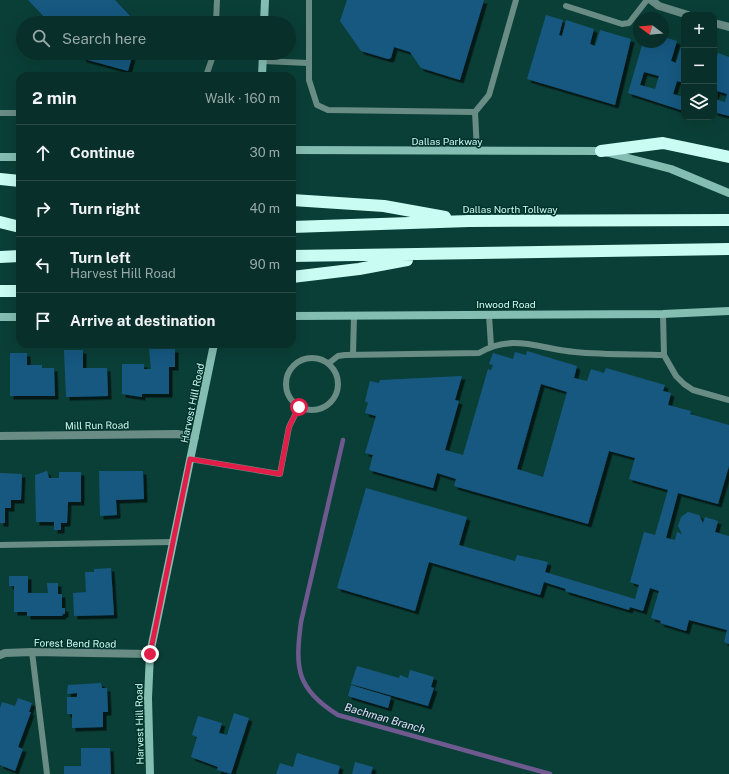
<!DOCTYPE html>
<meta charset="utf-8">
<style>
body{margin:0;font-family:"Public Sans",sans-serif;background:#163b35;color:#f1f3f6}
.controls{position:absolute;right:12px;top:12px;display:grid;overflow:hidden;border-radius:8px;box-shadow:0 4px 16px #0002}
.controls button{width:36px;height:36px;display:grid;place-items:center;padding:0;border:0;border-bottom:1px solid #294a46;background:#082f29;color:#f1f3f6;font:20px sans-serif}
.compass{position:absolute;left:633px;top:12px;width:36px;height:36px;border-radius:50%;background:#082f29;box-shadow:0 4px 16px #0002;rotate:286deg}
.stop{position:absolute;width:12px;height:12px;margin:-9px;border:3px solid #e11d48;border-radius:50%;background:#fff}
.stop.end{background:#e11d48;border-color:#fff;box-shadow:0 1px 4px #0008}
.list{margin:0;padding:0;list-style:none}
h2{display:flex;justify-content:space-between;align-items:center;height:52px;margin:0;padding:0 16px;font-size:17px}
h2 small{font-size:13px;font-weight:400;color:#98a9a8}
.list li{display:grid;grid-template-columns:26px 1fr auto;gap:12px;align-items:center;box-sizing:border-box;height:56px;padding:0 16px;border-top:1px solid #294a46}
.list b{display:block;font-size:15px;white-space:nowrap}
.list p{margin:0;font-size:13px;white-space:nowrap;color:#98a9a8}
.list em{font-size:13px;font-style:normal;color:#98a9a8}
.icon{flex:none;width:22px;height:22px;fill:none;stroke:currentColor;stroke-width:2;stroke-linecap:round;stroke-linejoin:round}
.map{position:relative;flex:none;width:729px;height:774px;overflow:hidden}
.search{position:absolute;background:#082f29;box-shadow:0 4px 16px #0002;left:16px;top:16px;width:280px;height:44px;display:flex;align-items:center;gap:10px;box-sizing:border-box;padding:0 14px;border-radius:22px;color:#98a9a8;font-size:15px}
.panel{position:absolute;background:#082f29;box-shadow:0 4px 16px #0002;left:16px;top:72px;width:280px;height:276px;border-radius:12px}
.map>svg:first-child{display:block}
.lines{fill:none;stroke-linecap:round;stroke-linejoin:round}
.stream{stroke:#6f5a90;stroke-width:4.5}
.building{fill:#195880;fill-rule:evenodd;filter:url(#shadow)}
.lane{stroke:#698c85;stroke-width:6}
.street{stroke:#698c85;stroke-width:8}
.secondary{stroke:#84bdb2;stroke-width:8}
.highway{stroke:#c9fdf3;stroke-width:12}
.route{stroke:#e11d48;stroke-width:5}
.labels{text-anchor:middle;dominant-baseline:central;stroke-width:3;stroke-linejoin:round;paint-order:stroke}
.street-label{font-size:10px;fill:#d0fbf2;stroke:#00342d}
.water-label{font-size:11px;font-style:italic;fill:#e9ddff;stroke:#00342d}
</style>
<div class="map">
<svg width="729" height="774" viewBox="0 0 729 774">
<defs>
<filter id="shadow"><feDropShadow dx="3.5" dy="3.5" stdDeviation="0" flood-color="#0009"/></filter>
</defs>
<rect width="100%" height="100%" fill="#0a3f37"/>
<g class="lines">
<path class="stream" d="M343 440 301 622C295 668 296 689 338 715L550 774"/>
</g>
<path class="building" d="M28 0H115L137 23H50Z
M347 0H484L460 80 421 68 410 52 394 47 391 58 388 59 361 51 340 21Z
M546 15 563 20 559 35 562 36 566 20 594 29 590 44 595 46 600 30 631 39 615 105 527 79Z
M663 37 677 41 671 61 676 63 682 43H684V83L677 81 673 94 684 97V111L628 93 643 42H663ZM644 72 659 76 655 89 640 85Z
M79 53H133L128 71 84 59Z
M718 53 729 57V116L714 112V66ZM717 91 727 94 725 102 714 99Z
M149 349H175V367H169V394H142V397L122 394V364H144V369H151Z
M64 350H83V368H107L108 396 66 397Z
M527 351 577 366 574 378 587 381 591 369 604 373 606 368 665 385 663 391 671 393 668 405 691 411 690 414 729 425V466L718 504 678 493 666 538 675 540 677 532 682 534 678 526 681 517 688 512 699 515 703 523 705 517 718 521 715 532 729 536V644L724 642 727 630 689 620 686 631 660 623 661 621 651 618 659 591 650 588 643 611 630 607 629 610 565 591 566 589 544 582 540 595 429 562 415 611 337 588 366 488 467 517 459 545 515 561 517 555 548 562 545 572 635 599 639 585 630 582 644 532 655 535 668 490 629 479 635 458 609 451 588 524 454 486 456 479 437 473 433 488 369 470 373 455 365 453 376 416 365 413 368 403 365 401 370 381 379 383 380 380 462 376 455 400 459 401 445 450 463 455 488 369 491 370 493 365 489 364 493 353 513 359 515 352 526 355ZM541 384 567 392 543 477 517 469Z
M10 353H27V365H42V368H54L55 396H10Z
M47 471 49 478H59V472H81V502H68L67 523H61V530H54V522H36L35 475Z
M99 471H143L144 499 116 500 117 515 100 516Z
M0 473 22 474 21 500H11V508H5V523H0Z
M111 568 114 615 74 616 73 593 86 592 85 572H94V569Z
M9 576H28V593H48L47 583H58V594H62V608H65V614H63L62 616H27V612H14V586H9Z
M357 666 399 678 400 675 408 678 410 670 434 677 431 687 434 688 428 706 351 684Z
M101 683 102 688H107L108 712H103V727L72 728V714H67V697H77V693L67 694 68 685Z
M351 685 391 697 388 708 348 696Z
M18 698 32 703 29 712H31L18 747 23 749 15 771 0 765V708L2 702 15 706Z
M234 713 249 718 231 774 217 770 218 767 191 757 197 737 192 735 198 716 222 723 219 733 227 735Z
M81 748H110L111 774H64V766H81Z
M297 753 340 766 338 774H276L280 763 293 767Z
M355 762 373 767 371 774H352Z"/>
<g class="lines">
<path class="lane" d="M309 0V80L317 105 328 110 475 112 489 95 516 0
M566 6 622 24 629 23 647 0
M216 23 217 0
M263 61 308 63
M206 76 214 53
M475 112 477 151
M0 113H20
M663 314 664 355 676 376 684 384 693 390 729 400
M489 315 491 346
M353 354 354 316
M286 384a26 26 0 1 1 52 0a26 26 0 1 1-52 0Z
M329 363 338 356 345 355 479 353C512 333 540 349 575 352 604 355 634 354 664 355
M190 459 280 474 289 427 299 407
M0 545 172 542
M32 652 47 774"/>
<path class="street" d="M651 0 659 6 688 15
M714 23 729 27
M0 436 177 434 195 437
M0 655 5 653 32 652 150 654"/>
<path class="secondary" d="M264 23 265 0
M262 76 263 53
M292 150 601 151 671 169 729 193
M0 157H20
M292 316 663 314 729 311
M0 317H20
M150 774 148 698 150 654 214 344"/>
<path class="highway" d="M601 151 663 143 729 157
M0 179 20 181
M292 200 384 206 445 217
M0 222 20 227
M292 227 469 221 729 220
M292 256 729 249
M0 257 20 256
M292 277 359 269 407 260
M0 291H20"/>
</g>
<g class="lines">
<path class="route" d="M150 654 190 459 280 474 289 427 299 407"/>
</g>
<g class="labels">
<g class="street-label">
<text x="447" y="141">Dallas Parkway</text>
<text x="510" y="209">Dallas North Tollway</text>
<text x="506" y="304">Inwood Road</text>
<text transform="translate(192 403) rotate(-78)">Harvest Hill Road</text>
<text transform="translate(97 425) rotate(-1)">Mill Run Road</text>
<text transform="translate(75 643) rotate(1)">Forest Bend Road</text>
<text transform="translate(139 724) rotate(-91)">Harvest Hill Road</text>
</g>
<g class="water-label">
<text transform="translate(385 718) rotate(16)">Bachman Branch</text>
</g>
</g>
</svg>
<div class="controls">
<button>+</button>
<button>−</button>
<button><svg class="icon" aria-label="layers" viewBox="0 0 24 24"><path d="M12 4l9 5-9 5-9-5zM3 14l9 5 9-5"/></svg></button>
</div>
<svg class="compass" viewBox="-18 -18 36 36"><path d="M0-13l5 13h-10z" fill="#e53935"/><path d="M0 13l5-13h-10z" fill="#98a9a8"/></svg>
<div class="stop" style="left:299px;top:407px"></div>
<div class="stop end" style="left:150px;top:654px"></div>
<div class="search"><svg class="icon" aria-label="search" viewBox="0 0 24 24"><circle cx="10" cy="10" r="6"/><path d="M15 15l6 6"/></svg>Search here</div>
<section class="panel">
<h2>2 min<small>Walk · 160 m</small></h2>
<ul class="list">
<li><svg class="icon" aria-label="ahead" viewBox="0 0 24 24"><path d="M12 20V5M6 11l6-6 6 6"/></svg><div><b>Continue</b></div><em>30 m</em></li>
<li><svg class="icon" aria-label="right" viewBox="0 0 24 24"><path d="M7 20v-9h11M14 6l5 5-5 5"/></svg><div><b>Turn right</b></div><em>40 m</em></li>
<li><svg class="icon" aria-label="left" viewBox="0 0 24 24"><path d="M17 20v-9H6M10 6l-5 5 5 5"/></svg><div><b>Turn left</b><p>Harvest Hill Road</p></div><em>90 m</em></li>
<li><svg class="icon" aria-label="arrive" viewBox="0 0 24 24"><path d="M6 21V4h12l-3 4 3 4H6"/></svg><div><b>Arrive at destination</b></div></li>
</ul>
</section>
</div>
